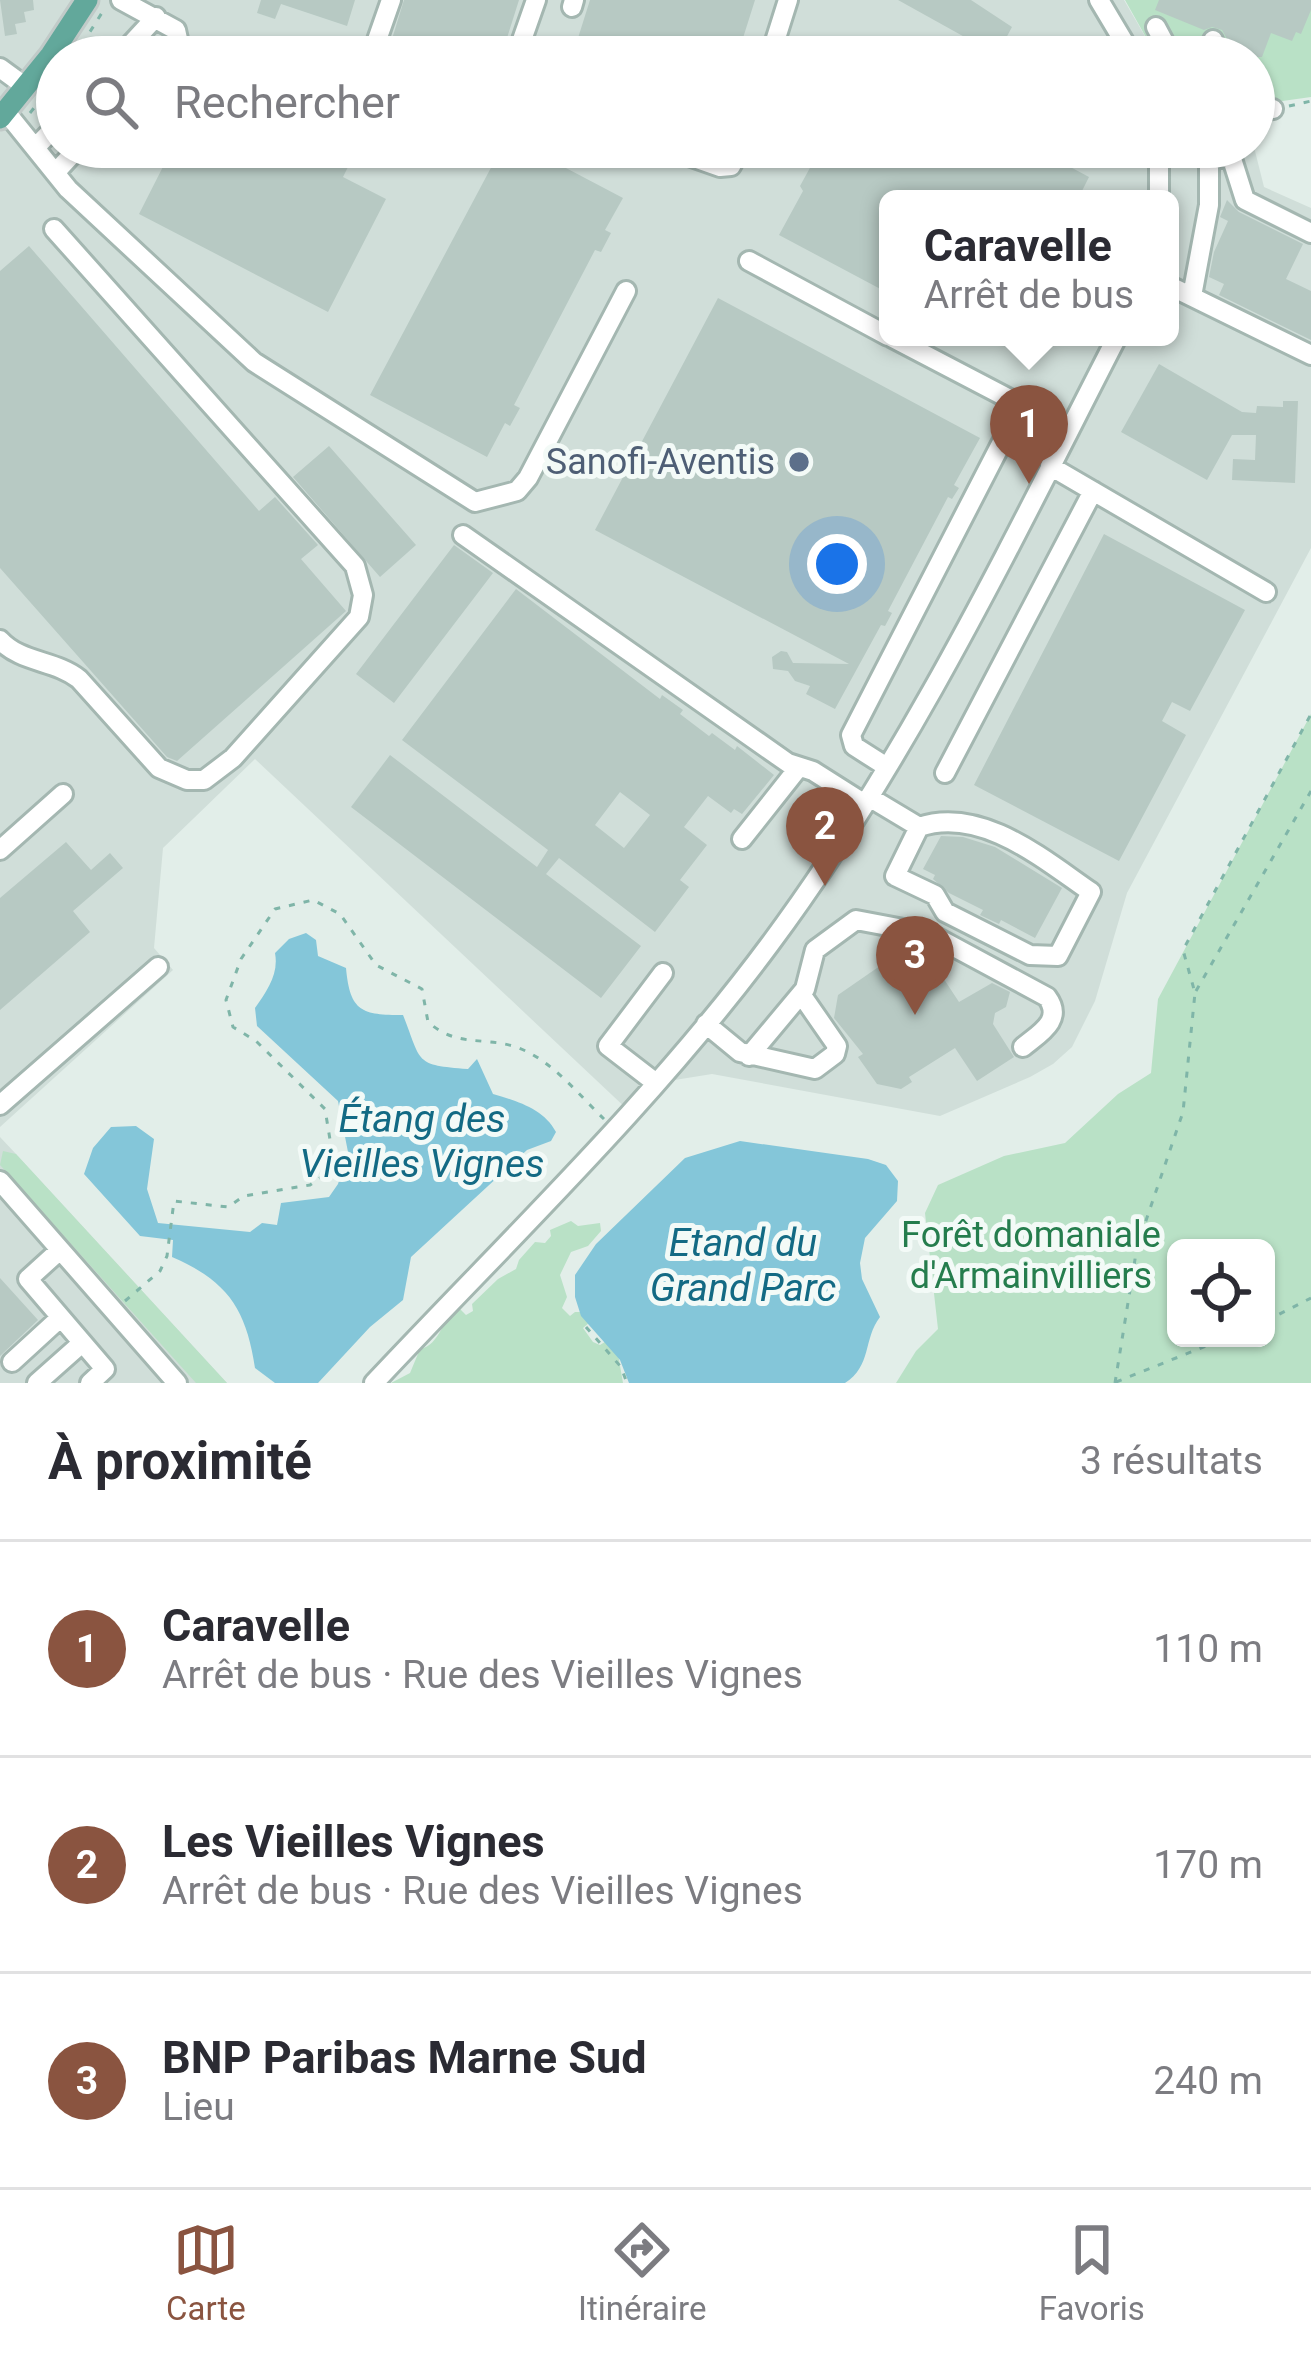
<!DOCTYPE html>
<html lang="fr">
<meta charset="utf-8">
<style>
body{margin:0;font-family:Roboto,sans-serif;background:#f7f7f7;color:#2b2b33}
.controls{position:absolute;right:36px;bottom:36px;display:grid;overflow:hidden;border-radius:18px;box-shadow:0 3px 9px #0004}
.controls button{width:108px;height:108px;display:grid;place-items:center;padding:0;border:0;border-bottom:3px solid #e1e1e2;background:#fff;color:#2b2b33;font:60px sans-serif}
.you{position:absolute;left:837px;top:564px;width:42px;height:42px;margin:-30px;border:9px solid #fff;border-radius:50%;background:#1a73e8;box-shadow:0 0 0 18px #1a73e833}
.badge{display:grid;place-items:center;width:78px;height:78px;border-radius:50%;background:#8a5440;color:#fff;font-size:39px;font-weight:700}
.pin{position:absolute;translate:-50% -99px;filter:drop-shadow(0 3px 6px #0008)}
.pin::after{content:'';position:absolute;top:63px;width:42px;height:36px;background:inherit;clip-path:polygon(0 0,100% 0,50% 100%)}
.popup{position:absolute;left:879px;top:190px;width:300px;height:156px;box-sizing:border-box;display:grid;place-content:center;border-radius:18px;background:#fff;filter:drop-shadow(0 3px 9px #0005);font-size:39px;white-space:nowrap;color:#7c7c81}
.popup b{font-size:45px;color:#2b2b33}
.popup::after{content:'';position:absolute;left:50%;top:100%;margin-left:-24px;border:24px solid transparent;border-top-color:#fff}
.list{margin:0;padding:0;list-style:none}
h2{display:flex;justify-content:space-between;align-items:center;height:156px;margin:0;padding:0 48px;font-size:51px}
h2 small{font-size:39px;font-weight:400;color:#7c7c81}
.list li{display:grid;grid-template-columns:78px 1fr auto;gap:36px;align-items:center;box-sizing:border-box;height:216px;padding:0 48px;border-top:3px solid #e1e1e2}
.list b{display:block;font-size:45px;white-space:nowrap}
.list p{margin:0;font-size:39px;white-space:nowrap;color:#7c7c81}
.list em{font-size:39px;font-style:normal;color:#7c7c81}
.icon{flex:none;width:66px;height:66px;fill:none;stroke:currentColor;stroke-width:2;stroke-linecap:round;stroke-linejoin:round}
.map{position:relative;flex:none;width:1311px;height:1383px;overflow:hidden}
.search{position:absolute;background:#fff;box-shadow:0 3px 9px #0004;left:36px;right:36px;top:36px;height:132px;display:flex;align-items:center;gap:30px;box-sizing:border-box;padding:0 42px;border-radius:66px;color:#7c7c81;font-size:45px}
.sheet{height:804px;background:#fff}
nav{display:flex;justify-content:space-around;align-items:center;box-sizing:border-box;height:168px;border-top:3px solid #e1e1e2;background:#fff;font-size:33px;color:#7c7c81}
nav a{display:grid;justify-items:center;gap:6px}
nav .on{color:#8a5440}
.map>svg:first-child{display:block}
.built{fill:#d0ded9;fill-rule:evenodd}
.green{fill:#b9e1c6;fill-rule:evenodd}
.water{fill:#84c6d9}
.building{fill:#b7c9c3;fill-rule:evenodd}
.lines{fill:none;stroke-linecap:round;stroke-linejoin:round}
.minor-casing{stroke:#a4b7b1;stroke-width:24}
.major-casing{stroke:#c1cac8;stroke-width:27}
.path{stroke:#7fb5a8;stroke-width:3;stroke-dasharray:6 9;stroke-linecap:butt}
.minor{stroke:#fff;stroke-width:18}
.major{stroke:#62a89b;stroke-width:21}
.service-dot{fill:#5c6f8a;stroke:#f3faf7;stroke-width:4.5}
.labels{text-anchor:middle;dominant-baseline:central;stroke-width:10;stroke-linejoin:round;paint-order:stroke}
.service-label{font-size:36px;fill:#4e5e75;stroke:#f3faf7;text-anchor:end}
.park-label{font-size:36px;fill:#257d4d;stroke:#f3faf7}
.water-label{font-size:39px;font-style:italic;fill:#136a84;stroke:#f3faf7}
</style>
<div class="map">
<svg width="1311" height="1383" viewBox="0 0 1311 1383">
<rect width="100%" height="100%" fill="#e2eee9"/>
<path class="built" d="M0 0H1124L1157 57H57V147H1254L1264 187 1311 208V548L1127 893 1095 1001 1072 1047 1053 1064 1030 1077 940 1116 712 1074 656 1083 629 1111 255 759 163 848 154 948 173 970 0 1127ZM888 199H1170V337H888Z
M0 1137 16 1154 227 1383H0Z"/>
<path class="green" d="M1125 0H1311V97L1254 105V57H1157Z
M1311 714V1383H896L916 1351 938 1329 925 1213 938 1185 1004 1156 1065 1143 1118 1094 1151 1073 1158 999ZM1266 1248V1338H1176V1248Z
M3 1151 16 1154 227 1383H196L0 1165Z
M571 1221 578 1226 600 1223 601 1231 588 1246 571 1252 560 1275 567 1297 562 1308 570 1316 575 1312H586L590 1322 583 1328 593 1342 600 1345 608 1340 617 1348 623 1383H391L410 1373 420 1349C441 1345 441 1317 460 1309L466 1315 473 1311 472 1304 498 1279 516 1269 519 1260 535 1242 545 1243 551 1236 550 1230Z"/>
<path class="water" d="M306 933 316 940 318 956 346 968C350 1012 362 1015 403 1015 422 1063 414 1065 468 1069L477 1059 493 1094C517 1101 544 1109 556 1132L551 1141 527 1150 411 1257 403 1300 370 1327 318 1383H275L255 1368C246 1308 227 1281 172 1257L173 1240 140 1236 84 1174 93 1148 111 1127 136 1126 154 1139 147 1189 158 1223 250 1232 262 1223 277 1225 281 1203 329 1197 338 1184 348 1152 338 1101 257 1026 255 1008C267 991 279 974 275 953L289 939Z
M740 1141 868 1159 886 1165 898 1181 897 1201 865 1238 860 1263 862 1279 880 1317C863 1339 872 1366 845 1383H629L620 1360 581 1316 575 1297V1275L596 1244 685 1158Z"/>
<path class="building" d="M0 0H33L34 10 24 12 26 22 15 24 17 34 5 36Z
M261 0H355L347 26 281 4 275 19 257 13Z
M404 0H519L501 57 416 55 412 47 392 39Z
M590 0H755L737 57H572Z
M898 0H971L1012 27 997 55Z
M1159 0H1311V10L1301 34 1296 32 1292 41 1271 33 1262 57H1221L1227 39 1222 30 1212 27 1204 30 1155 10Z
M173 147H358L343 177 386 199 328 312 139 214Z
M502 147H526L623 198 605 230 611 233 601 252 595 250 514 405 520 408 510 426 505 423 487 457 370 395Z
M821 147H1033L1089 177 1078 199H888V293L779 235 803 191 800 186 817 155 815 151Z
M1227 200 1239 212 1303 244 1286 279 1311 291V340L1219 295 1224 284 1209 277 1214 252 1228 221 1220 217Z
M29 246 259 511 275 497 318 545 301 559 346 611 177 761 167 757 0 568V271Z
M718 298 980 438 954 485 959 488 952 499 948 497 888 611 892 613 885 626 881 625 835 709 806 694 810 686 795 681 788 671 773 669 772 657 781 651 787 652 793 663 849 664 595 530Z
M1159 364 1242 412 1256 413 1257 406 1283 407V401H1298L1295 483 1232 480 1233 459 1255 460 1256 435H1232L1207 480 1121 432Z
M329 446 416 545 380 577 293 477Z
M1104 534 1245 610 1190 711 1172 702 1162 721 1186 735 1119 861 974 785Z
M454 545 493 573 394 703 356 674Z
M516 589 660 699 662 695 683 710 680 714 709 736 712 733 735 750 737 746 774 775 742 814 734 809 731 813 708 796 684 827 707 845 680 880 689 887 655 932 559 858 546 874 641 946 601 998 351 807 390 755 537 867 548 850 402 740ZM620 792 650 815 624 848 595 825Z
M941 836 963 837 995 847 1062 888 1035 938 1001 920 999 924 980 915 983 910 949 893 933 879 935 875 923 869Z
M66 842 91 870 110 853 123 868 73 911 90 932 0 1010V898Z
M899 947 926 952 959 1002 992 983 1010 992 1006 1007 995 1013 993 1024 1014 1057 977 1081 955 1048 909 1077 912 1082 901 1089 877 1084 858 1057 863 1054 834 1018 838 995 890 959 887 955Z
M0 1278 38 1320 0 1356Z"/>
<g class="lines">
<g class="minor-casing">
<path id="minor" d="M121 0 176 30 178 39 161 57
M391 0 377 40 381 50 403 57
M1099 0 1133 57
M572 7 574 0
M1156 27 1172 57
M119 57 156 17
M516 57 536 0
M770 57 788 0
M1207 57 1213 40
M0 68 26 87
M1254 111 1273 109
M6 112 68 189 254 362 475 502 517 491 528 478 626 291
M663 147 720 167 731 166 741 147
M1159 147V199
M35 148 57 125
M55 173 79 147
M749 261 888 336
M1170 286 1311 355
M1192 296 1209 205V164L1216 156 1232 159 1245 200 1311 233
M891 337 1069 430
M1050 466 1266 592
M463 535 788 763 813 771 865 804
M0 640C21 663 55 660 79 679L159 768 187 780H204L233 758 359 617 363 595 355 566 54 229
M887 767 854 746 851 735 1020 407
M945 773 1093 491
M869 797 919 827 895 876 935 895 945 912 1030 955 1058 956 1091 892C1043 859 981 806 919 827
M742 839 799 767
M0 850 63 794
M706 1024 740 1052 815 1069 835 1054 837 1046 801 994
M749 1056 805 989 815 950 856 920 930 934 1047 997C1064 1020 1040 1033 1023 1047
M656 1083 608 1046 663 973
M0 1105 158 967
M0 1181 177 1383
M60 1250 28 1279 105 1369 90 1383
M12 1362 60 1318
M37 1383 82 1343
M374 1383C508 1240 653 1102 770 944 909 757 1011 543 1117 337"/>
</g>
<g class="major-casing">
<path id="major" d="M0 118 51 55 87 0"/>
</g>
<path class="path" d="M74 57 105 8
M1289 106 1311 101
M30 113 57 79
M1196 991 1311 791
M125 1301 160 1271 167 1256 174 1201 228 1207 244 1196 310 1185 324 1175 333 1158 325 1109 256 1041 233 1027 226 1000 241 959 275 909 313 900 340 914 376 965 422 989 428 1022C458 1048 482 1036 516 1047 551 1059 578 1094 604 1119
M1266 1321 1311 1298
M586 1327 621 1367 627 1383
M1116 1382 1226 1338
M1115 1383 1137 1247 1183 1112 1195 993 1183 950 1311 714"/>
<use href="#minor" class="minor"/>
<use href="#major" class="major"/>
</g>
<circle class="service-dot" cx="799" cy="462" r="12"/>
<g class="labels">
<g class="service-label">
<text x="775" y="462">Sanofi-Aventis</text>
</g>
<g class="park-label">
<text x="1031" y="1235">Forêt domaniale<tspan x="1031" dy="41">d'Armainvilliers</tspan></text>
</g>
<g class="water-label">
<text x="422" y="1119">Étang des<tspan x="422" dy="45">Vieilles Vignes</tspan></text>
<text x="743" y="1243">Etand du<tspan x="743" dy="45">Grand Parc</tspan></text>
</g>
</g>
</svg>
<div class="controls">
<button><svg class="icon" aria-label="locate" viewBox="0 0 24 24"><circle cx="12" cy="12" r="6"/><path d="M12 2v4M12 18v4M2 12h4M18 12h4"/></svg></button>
</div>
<div class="you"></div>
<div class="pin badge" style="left:1029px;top:484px">1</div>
<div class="popup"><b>Caravelle</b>Arrêt de bus</div>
<div class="pin badge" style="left:825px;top:886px">2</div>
<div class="pin badge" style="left:915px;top:1015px">3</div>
<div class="search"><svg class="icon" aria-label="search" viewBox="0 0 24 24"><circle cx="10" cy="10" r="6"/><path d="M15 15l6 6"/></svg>Rechercher</div>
</div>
<section class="sheet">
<h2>À proximité<small>3 résultats</small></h2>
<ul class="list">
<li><span class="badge">1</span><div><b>Caravelle</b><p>Arrêt de bus · Rue des Vieilles Vignes</p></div><em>110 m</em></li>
<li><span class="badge">2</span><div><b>Les Vieilles Vignes</b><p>Arrêt de bus · Rue des Vieilles Vignes</p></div><em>170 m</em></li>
<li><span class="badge">3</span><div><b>BNP Paribas Marne Sud</b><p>Lieu</p></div><em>240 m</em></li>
</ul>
</section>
<nav>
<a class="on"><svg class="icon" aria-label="map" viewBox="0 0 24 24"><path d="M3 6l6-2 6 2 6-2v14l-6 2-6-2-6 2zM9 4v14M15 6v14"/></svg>Carte</a>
<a><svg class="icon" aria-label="directions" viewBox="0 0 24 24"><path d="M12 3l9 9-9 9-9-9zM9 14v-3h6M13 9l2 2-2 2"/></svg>Itinéraire</a>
<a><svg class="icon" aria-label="saved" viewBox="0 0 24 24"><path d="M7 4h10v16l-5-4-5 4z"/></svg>Favoris</a>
</nav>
